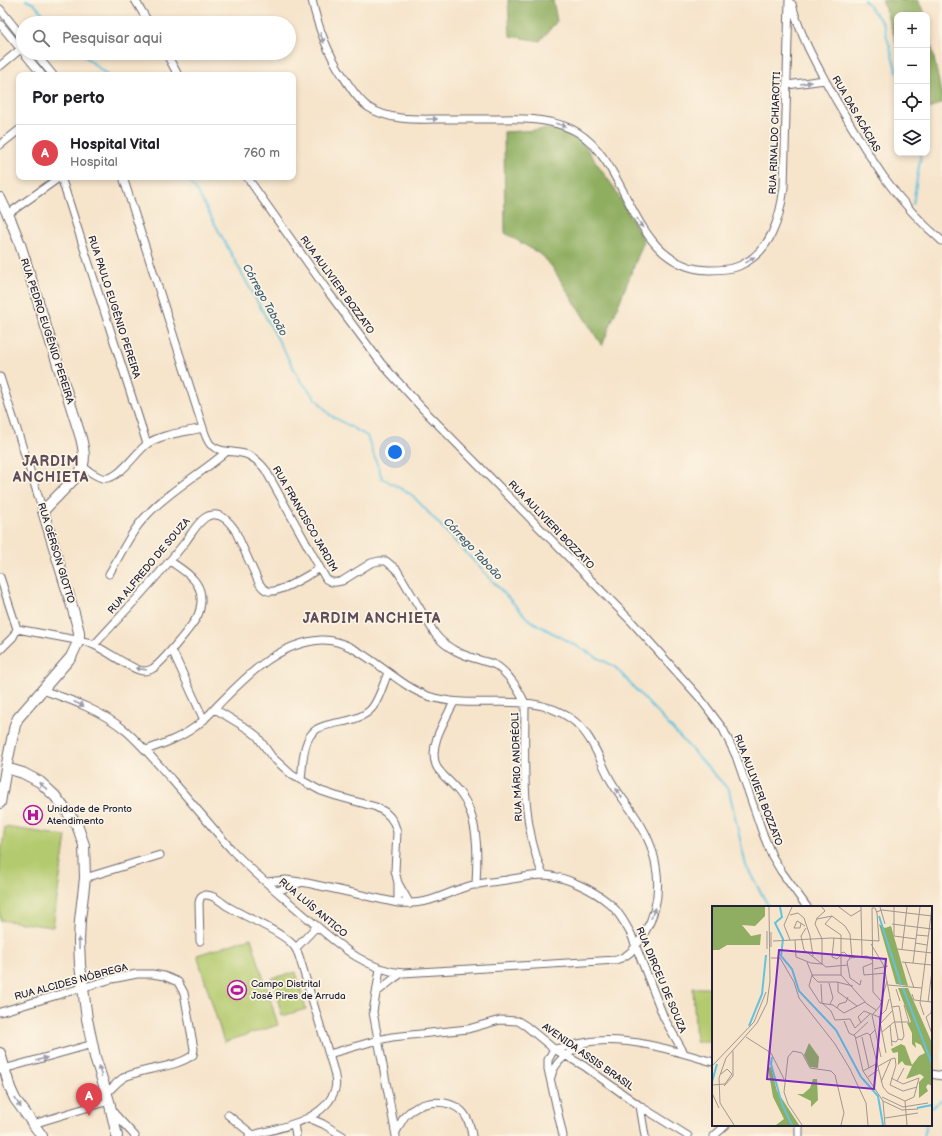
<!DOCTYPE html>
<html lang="pt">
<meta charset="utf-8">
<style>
body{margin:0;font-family:"Balsamiq Sans",sans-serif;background:#f6f6f6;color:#202124}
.controls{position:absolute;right:12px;top:12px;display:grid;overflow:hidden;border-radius:8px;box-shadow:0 2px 6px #0003}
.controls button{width:36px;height:36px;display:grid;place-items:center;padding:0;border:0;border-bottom:1px solid #e0e0e0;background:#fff;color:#202124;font:20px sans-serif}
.you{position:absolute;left:395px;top:452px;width:14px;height:14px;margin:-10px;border:3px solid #fff;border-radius:50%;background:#1a73e8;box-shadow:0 0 0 6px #1a73e833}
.badge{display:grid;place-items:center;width:26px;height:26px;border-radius:50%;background:#0b8043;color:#fff;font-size:13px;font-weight:700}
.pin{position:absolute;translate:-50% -33px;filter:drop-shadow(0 1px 2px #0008)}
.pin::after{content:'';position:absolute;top:21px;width:14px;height:12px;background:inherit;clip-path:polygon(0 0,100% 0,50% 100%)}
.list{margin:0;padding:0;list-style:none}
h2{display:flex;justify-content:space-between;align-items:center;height:52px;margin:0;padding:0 16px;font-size:17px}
h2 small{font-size:13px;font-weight:400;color:#757577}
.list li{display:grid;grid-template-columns:26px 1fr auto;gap:12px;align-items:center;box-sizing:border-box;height:56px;padding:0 16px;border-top:1px solid #e0e0e0}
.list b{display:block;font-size:15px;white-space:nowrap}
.list p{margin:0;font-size:13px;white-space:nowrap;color:#757577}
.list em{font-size:13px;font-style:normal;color:#757577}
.icon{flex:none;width:22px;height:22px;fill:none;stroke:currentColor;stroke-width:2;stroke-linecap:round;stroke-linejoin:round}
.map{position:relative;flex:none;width:942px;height:1136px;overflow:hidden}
.search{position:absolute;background:#fff;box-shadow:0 2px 6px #0003;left:16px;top:16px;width:280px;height:44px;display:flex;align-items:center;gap:10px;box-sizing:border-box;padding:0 14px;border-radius:22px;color:#757577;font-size:15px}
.panel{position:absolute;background:#fff;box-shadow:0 2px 6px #0003;left:16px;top:72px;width:280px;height:108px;border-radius:8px}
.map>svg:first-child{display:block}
.green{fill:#b4ca6e;stroke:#6b7654}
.forest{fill:#8fae61;stroke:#58684e}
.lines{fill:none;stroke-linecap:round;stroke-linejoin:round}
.stream{stroke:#61c3df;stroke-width:2}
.street-casing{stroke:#6c666d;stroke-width:9}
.secondary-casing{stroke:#6c666d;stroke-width:12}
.street{stroke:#fff;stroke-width:7}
.secondary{stroke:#fff;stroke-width:10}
.oneway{fill:#9c9ca7}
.labels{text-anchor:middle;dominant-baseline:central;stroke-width:3.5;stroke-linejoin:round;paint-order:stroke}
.street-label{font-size:10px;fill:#22223b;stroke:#fcf5e5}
.poi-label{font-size:10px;fill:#22223b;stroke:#fcf5e5;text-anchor:start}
.water-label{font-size:11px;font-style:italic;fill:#385a74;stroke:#fcf5e5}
.district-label{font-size:14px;font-weight:bold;letter-spacing:1px;fill:#5f4d5a;stroke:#fcf5e5}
.inset-river{fill:none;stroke:#61c3df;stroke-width:2}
.inset-road{fill:none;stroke:#a19691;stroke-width:1}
.view{fill:#7b2cbf;fill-opacity:0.15;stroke:#7b2cbf;stroke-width:2}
.inset-edge{fill:none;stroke:#22223b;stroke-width:2}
</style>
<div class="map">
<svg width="942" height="1136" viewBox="0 0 942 1136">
<rect width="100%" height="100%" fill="#fcf5e5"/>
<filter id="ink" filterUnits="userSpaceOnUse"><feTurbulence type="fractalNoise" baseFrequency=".025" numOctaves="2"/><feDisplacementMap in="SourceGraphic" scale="8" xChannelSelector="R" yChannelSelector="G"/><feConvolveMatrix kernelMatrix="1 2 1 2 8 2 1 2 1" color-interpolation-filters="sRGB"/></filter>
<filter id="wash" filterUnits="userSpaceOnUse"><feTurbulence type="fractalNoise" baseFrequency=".012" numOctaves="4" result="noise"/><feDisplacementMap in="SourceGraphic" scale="16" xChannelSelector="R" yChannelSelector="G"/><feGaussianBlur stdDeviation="0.9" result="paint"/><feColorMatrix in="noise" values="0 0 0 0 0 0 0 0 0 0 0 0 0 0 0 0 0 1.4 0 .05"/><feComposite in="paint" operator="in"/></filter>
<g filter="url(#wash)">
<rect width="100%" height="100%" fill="#f6e4cb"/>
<path class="green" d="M5 827 66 836 53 927 0 920V862Z
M251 938 278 1025 224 1042 197 955Z
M296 972 306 1009 282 1016 272 978Z
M693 988H713V1042H696Z"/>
<path class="forest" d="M508 0H553L557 21 540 41 510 36Z
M882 0H917L924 11 925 15H897V44Z
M927 24 942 97V103L927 110Z
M552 129 579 138 615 189 644 241 602 346 552 267 543 256 505 233 504 132Z"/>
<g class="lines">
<path class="stream" d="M26 0 34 4 52 23
M864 0 883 23 897 73
M81 53 107 75
M187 177 198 193 300 380 330 415 367 436 382 478 412 495 529 620 615 667 729 790 746 866 769 907
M913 204 921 153
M932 1107 942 1100
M923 1136 926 1125"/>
</g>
</g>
<g filter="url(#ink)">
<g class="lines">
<g class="street-casing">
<path id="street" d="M135 0 149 23
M312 0C318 28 327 52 343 76 350 87 358 100 368 107 391 122 420 119 446 119 465 119 484 119 503 119 527 118 555 119 577 132 631 164 631 268 709 270 719 270 730 270 739 266 771 252 780 219 784 187L789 0
M792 4C801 39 819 69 836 100 868 155 893 199 942 241
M0 9 23 38
M0 24 23 52
M24 53 42 75
M35 53 53 75
M166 53 178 75
M0 66 23 47
M787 85 825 80
M0 145 19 130
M61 177 147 444
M123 177 203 428C205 434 207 441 211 445 221 454 236 450 248 455 255 458 260 463 265 469L326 579C332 583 335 583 342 581L371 563 379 561H386L397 570 435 634C447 649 462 655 480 660 486 662 492 663 497 666 510 675 518 689 525 703 525 761 520 821 543 875
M247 177 329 293 381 363 422 408 631 621 699 697 723 729 736 756 763 834 772 856 781 871 807 907
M8 214 60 177
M0 377 43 511
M83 467C89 471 95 476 102 478 118 482 135 453 147 444 160 434 187 432 203 428
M109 574C121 554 131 531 147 515 170 490 201 474 226 452
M0 577 17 629
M17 629 87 642C103 647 132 671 144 671 147 671 150 670 152 669 162 663 193 625 198 615 201 608 202 598 200 591 196 577 181 569 170 561
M95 644C126 610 158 577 186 541 192 533 199 520 208 516 220 511 229 521 235 530L259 583C261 586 264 590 268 591 279 594 310 574 320 568
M0 650 13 637 17 629
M172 650 204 720
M42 690C72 700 102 711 126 731 143 746 157 763 172 780 192 803 211 826 231 849 256 876 285 898 312 922 339 945 366 970 403 973L616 960C632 955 637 945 645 932 666 896 659 852 637 819 629 806 619 795 611 781 599 759 591 732 570 718 528 689 475 712 428 696 393 684 358 638 321 640 277 643 246 677 217 706 210 714 203 721 195 727 180 738 163 744 146 750
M454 702C446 719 428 745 436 765 437 769 441 772 443 775 453 785 464 795 469 809 479 833 477 860 476 885
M215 709 248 729 257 736 272 757 292 775 321 791 336 796 376 807 385 812 390 817 394 823 397 832 395 871 398 883V903
M301 780C303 765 302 738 317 729 326 724 337 723 347 721 354 719 363 717 369 711 378 704 383 684 388 673
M85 878 160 855
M266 882 286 880 307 883 398 903C429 905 438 896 466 887 479 883 493 882 507 880 519 878 532 875 544 875 565 876 594 890 610 904 619 912 625 923 631 934L664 1018 684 1053
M398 883 410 904
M277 891 300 883
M200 941 199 903C200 899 200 895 205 895 213 894 221 902 227 906 247 918 272 927 289 941 294 945 297 950 299 956L333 1068C335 1075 337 1083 335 1089 325 1122 277 1128 249 1136
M296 948 317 926
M380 969 373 1012 396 1136
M377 992 392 980 402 973
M0 1012 112 979 137 974H152L164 976 178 982 184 993 194 1049 193 1055C174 1069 144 1067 123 1078 117 1082 112 1088 107 1093
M329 1054 378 1040 392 1037 468 1029 500 1020 518 1021 526 1026 554 1049 584 1066 640 1106 688 1136
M0 1070 93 1044
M931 1074 942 1076
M551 1077C555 1060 567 1055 581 1045
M640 1106 645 1136
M112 1111 135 1136
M228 1115 253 1135
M309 1118 323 1124 343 1136
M33 1124 109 1101
M294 1124 296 1136
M799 1125V1136
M396 1132C399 1127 401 1121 405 1116 418 1102 443 1097 459 1109 467 1114 471 1127 472 1136
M563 1136 548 1069V1060L554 1049C568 1047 582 1042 596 1041 636 1038 675 1051 713 1062
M714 1136 726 1125"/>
</g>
<g class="secondary-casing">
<path id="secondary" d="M0 198 11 221 20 244 81 438C84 450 86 461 80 473L43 511 74 613 79 632V640L71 657 18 718 15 725 6 768 0 803
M6 768 23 773 40 782 55 796 77 825 84 845 85 878 80 920 79 941 80 965 87 1019 95 1057 109 1101 117 1136
M0 1053 10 1088 15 1099 42 1136"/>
</g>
<use href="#street" class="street"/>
<use href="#secondary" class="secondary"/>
</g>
<defs><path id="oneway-solid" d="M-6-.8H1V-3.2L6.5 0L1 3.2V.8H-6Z"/></defs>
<g class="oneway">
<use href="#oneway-solid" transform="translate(322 38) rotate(69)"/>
<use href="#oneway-solid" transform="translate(806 83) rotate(-9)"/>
<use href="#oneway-solid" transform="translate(432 119)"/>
<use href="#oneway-solid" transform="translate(561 125) rotate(17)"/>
<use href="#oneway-solid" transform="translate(640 223) rotate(58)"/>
<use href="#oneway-solid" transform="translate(750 260) rotate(-34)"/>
<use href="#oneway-solid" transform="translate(141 669) rotate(-171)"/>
<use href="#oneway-solid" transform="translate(79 704) rotate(24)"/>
<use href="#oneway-solid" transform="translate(43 786) rotate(-139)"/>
<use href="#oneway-solid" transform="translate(619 793) rotate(-124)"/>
<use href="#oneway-solid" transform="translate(653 913) rotate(-71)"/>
<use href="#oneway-solid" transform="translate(79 943) rotate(-91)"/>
<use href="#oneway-solid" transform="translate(42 1059) rotate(-16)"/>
<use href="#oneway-solid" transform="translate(100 1071) rotate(-107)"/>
<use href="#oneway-solid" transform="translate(18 1103) rotate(57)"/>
</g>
</g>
<defs>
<g id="hospital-ring" transform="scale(1)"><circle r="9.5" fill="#fcf5e5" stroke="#b5179e" stroke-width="1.5"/><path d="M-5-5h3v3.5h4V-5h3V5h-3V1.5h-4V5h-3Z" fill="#b5179e"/></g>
<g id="stadium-ring" transform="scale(1)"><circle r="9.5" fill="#fcf5e5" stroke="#b5179e" stroke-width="1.5"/><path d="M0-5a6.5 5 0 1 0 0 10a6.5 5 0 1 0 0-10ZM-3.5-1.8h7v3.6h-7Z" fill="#b5179e"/></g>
</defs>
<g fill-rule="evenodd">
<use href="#hospital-ring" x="33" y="815"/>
<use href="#stadium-ring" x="237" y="990"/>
</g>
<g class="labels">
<g class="street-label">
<text transform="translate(856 114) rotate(60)">RUA DAS ACÁCIAS</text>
<text transform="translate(775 133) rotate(-88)">RUA RINALDO CHIAROTTI</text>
<text transform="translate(337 285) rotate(54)">RUA AULIVIERI BOZZATO</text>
<text transform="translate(114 307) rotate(72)">RUA PAULO EUGÊNIO PEREIRA</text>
<text transform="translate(47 331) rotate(72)">RUA PEDRO EUGÊNIO PEREIRA</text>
<text transform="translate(305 519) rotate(60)">RUA FRANCISCO JARDIM</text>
<text transform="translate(551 525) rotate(46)">RUA AULIVIERI BOZZATO</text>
<text transform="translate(56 553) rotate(73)">RUA GÉRSON GIOTTO</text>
<text transform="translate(149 566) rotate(-50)">RUA ALFREDO DE SOUZA</text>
<text transform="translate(517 767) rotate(-92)">RUA MÁRIO ANDRÉOLI</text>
<text transform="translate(758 790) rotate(69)">RUA AULIVIERI BOZZATO</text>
<text transform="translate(313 908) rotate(40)">RUA LUÍS ANTICO</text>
<text transform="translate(661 980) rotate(67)">RUA DIRCEU DE SOUZA</text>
<text transform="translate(71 982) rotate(-15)">RUA ALCIDES NÓBREGA</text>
<text transform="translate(588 1057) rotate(35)">AVENIDA ASSIS BRASIL</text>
</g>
<g class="poi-label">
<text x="47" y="809">Unidade de Pronto<tspan x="47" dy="12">Atendimento</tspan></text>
<text x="251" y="984">Campo Distrital<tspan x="251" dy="12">José Pires de Arruda</tspan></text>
</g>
<g class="water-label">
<text transform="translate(265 300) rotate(61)">Córrego Taboão</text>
<text transform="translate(473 549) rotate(47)">Córrego Taboão</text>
</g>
<g class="district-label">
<text x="51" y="461">JARDIM<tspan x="51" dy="16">ANCHIETA</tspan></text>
<text x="372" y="618">JARDIM ANCHIETA</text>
</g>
</g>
<g transform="translate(712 906)">
<rect width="220" height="220" fill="#f6e4cb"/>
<path d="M0 1H53V10L43 20 30 19 39 30 49 28 48 39H15L7 44H0ZM167 18 173 22 179 20 196 80 184 78ZM186 82H196L220 137V180L216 178 214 181 216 185 207 192V176L212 171 208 168 194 173 200 160 193 159 190 155 186 159V146L181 147 179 143 189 138 193 140 200 159 207 150 213 147 209 139 203 136 204 142 200 138V127L195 117 199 116ZM97 137 107 151 106 162 98 161 92 149ZM59 161 65 185 87 219H64L72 213 61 191 56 162ZM101 173H105L106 194 99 201V195L85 188H91L98 182Z" fill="#8fae61"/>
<path class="inset-river" d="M68 1 70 11 63 17 71 33 69 50 80 63 87 85 124 124 149 171 166 190 171 219M167 10 189 79M191 82 220 158M37 120 50 88 54 49M60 151 59 158 70 198 80 219M0 176 5 158M205 202 220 199"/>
<path class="inset-road" d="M127 1 139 10 149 4M149 1 150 50M168 1 173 18M182 1V30L204 33M160 2 161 86 169 95M164 6 170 4 220 10M78 9 86 7 92 12 98 30 101 50M120 10 113 18 129 29V69M105 13 120 10 133 20 138 28 140 52M89 17 88 22H82L85 15 87 16 93 20M180 18 220 23M94 22 89 30 92 44 114 61 136 59M55 25V43M59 26V41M204 29 216 30M122 32 120 51 125 53 128 50M78 34 72 19 80 1M83 34 84 51 99 57 110 58V33L103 18 105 12 113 5 110 1M61 35 120 32 167 35 165 7 163 2H160M203 37 215 39M159 38 172 60 186 133 184 136 179 135M185 43 220 47M190 43 195 1M129 47 132 46 138 52 155 50 161 55M59 52H68L82 76 87 92 123 138 138 163 154 197 156 219M138 52 135 56 138 72 148 79 149 74M95 56 101 71 106 76H125L141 80M190 56 220 59M193 56 202 82M161 57 151 61 152 69 174 67M201 57 208 1M162 63 176 60M100 69 97 80 108 97 121 99 132 107 153 96M100 69H129L155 98 164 104M126 76V86L145 100M117 77 121 92 118 98M109 78 110 97M176 79 210 82M184 83 188 95M200 88 202 94 220 96M216 96 220 65M110 97 119 105 123 114 138 113 143 122 158 108M220 100 219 107 214 111 220 128M180 101 187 100 188 105 192 130 190 134 186 133M125 102 127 98 134 96 136 91M160 109 169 151M160 109 168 100 175 75M212 109 208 97 220 1M167 111 174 147M167 111 174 104 177 93M132 115 137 127 143 130 151 165 171 195 173 219M149 117 146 111 152 105 167 111M168 118 180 105M178 119 180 140M170 126 182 116H197L192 99M142 129 156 116M158 129 171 181 176 187 193 195 195 219M34 131 59 147 72 173M150 131 157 162M144 132 155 127 158 129 163 124M179 153 183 152 184 159 178 179 191 185 205 181M0 160 42 116 54 86M165 161 179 153M151 165 164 158M156 171 166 164M179 172 191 178 207 172 202 191 193 195M185 175 192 162M169 176 179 153M0 179 13 178 20 168 15 163 9 168M12 180 21 170V145M0 187 7 202M170 191 191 201 216 197M171 195 190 204 206 203M173 212 206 207M22 219 8 197 7 172 14 152 45 117 55 97 58 75 57 1M90 219 76 198 72 186 76 151 81 145 90 147 98 162 119 165 123 169 132 207 129 219"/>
<path class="view" d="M67 44 174 53 162 183 55 173Z"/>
<rect width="220" height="220" class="inset-edge"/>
</g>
</svg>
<div class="controls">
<button>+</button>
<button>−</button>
<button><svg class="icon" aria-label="locate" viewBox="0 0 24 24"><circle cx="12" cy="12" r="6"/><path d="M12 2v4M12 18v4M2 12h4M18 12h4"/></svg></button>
<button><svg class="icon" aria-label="layers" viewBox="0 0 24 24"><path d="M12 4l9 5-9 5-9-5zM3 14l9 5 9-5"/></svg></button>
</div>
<div class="you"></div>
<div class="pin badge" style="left:89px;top:1116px;background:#e0444e">A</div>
<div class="search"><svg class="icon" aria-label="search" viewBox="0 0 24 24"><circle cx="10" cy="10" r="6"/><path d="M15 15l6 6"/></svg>Pesquisar aqui</div>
<section class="panel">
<h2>Por perto<small></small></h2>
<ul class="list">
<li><span class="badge" style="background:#e0444e">A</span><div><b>Hospital Vital</b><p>Hospital</p></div><em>760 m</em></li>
</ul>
</section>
</div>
